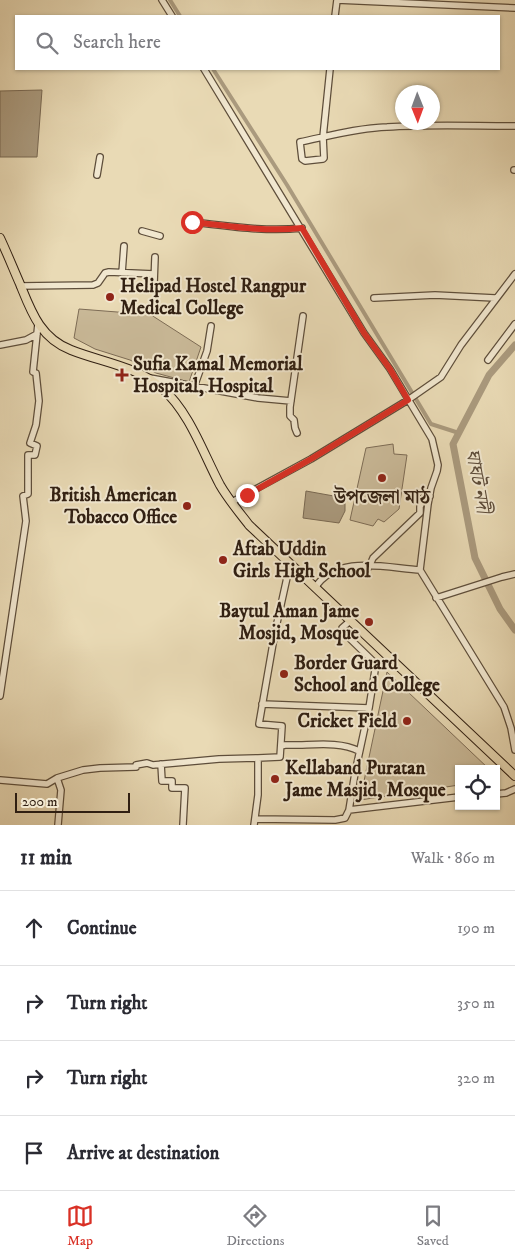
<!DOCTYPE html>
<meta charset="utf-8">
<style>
body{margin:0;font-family:"IM FELL DW Pica","Noto Serif Bengali",serif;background:#f7f7f7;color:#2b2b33}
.controls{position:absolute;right:15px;bottom:15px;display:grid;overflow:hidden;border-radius:0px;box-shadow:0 1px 4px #0004}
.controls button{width:45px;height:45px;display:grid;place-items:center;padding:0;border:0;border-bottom:1px solid #e1e1e2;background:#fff;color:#2b2b33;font:25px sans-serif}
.compass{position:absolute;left:395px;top:85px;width:45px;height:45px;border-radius:50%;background:#fff;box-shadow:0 1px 4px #0004;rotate:179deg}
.scale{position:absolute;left:15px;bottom:12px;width:115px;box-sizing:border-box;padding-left:5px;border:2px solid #301f12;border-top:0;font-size:14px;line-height:18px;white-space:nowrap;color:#301f12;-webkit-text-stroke:4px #f1e7cf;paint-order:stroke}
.stop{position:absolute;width:15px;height:15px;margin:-11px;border:4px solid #d93025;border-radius:50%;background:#fff}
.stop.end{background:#d93025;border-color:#fff;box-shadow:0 1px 5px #0008}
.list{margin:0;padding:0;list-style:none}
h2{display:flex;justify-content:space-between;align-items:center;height:65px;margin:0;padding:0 20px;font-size:21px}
h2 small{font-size:16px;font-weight:400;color:#7c7c81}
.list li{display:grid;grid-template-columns:32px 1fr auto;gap:15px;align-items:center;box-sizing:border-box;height:75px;padding:0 20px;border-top:1px solid #e1e1e2}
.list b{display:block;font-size:19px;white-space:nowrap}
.list em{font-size:16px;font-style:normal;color:#7c7c81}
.icon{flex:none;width:28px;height:28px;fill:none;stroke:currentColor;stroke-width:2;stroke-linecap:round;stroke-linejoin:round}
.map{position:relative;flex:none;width:515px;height:825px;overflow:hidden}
.search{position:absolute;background:#fff;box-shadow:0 1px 4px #0004;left:15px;right:15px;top:15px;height:55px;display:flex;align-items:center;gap:12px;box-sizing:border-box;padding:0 18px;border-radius:0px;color:#7c7c81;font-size:19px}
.sheet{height:365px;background:#fff}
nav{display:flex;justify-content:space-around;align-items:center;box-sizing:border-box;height:70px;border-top:1px solid #e1e1e2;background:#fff;font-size:14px;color:#7c7c81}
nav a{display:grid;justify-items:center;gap:2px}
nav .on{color:#d93025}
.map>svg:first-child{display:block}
.green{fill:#caba99;stroke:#7d6c56}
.water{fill:#aa9a7e;stroke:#796953}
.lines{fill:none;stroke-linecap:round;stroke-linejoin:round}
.canal{stroke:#aa9a7e;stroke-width:4}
.river{stroke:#aa9a7e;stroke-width:7}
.minor-casing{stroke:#5e4e3b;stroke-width:8}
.highway-casing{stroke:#301f12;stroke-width:10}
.minor{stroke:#f1e7cf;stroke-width:5.5}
.highway{stroke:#e9dab5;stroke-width:8}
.route{stroke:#d93025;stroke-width:6}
.poi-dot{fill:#8f2418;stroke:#f1e7cf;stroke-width:2}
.labels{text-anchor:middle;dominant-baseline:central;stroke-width:4;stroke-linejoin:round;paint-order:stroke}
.poi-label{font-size:19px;font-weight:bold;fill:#301f12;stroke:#f1e7cf;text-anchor:start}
.water-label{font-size:20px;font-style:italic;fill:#5b4a38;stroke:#f1e7cf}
</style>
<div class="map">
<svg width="515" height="825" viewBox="0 0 515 825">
<rect width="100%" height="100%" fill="#e9dab5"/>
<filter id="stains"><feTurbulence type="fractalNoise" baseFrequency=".004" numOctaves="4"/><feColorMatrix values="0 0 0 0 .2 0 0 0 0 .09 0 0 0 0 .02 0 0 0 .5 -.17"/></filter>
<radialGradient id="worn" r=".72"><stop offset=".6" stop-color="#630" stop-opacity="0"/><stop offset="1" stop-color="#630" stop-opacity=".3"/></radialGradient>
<path class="green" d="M131 302 201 347 189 382 156 373 130 360 95 349 74 338 79 309 130 313Z
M393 444 394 454 407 455 399 509 384 522 378 519 373 526 350 520 366 448Z
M387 672 489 769H459V785L360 800Z"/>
<path class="water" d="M42 90 37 157H0V91Z
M306 491 345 498V511L339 523 303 518Z"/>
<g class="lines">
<path class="canal" d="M170 0 180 16
M213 69 287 185 431 424 459 433"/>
<path class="river" d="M515 345 489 375 453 444 475 558 500 609 515 630"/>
<g class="minor-casing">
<path id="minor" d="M162 0 172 16
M337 0 515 8
M335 16 337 0
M204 69 364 333 390 369 432 439 438 465 437 471 431 488 428 504 420 570
M330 69 323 137 324 158 323 159 305 161 302 159 300 142C329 136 358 128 387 127 430 124 473 126 515 126
M514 170H515
M97 175 100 157
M192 222C229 226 265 232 302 228
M142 231 160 236
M122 273 124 246
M154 284 155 257
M20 286 93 285 98 283 105 273 109 272 154 274
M374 298 435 295 495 298
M0 345 26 340 37 334
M488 360 515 324
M150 378 258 398 291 401
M194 387 207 351 211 326
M297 433 295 428 294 420 290 416V407L303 316
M232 502 311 459 408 400 441 377 461 345 515 274
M369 567 373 558 420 513V507L424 496H430
M315 588C336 554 386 568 420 570L504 707 511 728 515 750
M436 598 502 577 515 574
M0 696 26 521 23 496 28 494V455H35L37 446 30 443 36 425 39 401 36 373 33 372 38 324
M262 704 369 708 376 664 343 632 342 628 350 621
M281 746 285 745C309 746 338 740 359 751
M161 764 162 781H172V788H185L183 825
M57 778 61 790 58 825
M0 780 47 784 57 778 83 770 100 768 136 767V765L147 763 153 765 219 759 258 758
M496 794 506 793 515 789
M349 810 459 797
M255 819 335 820 345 818 349 810 355 773 369 708
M254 825 258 795V758L280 757 282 726 259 724 275 632 290 564"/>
</g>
<g class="highway-casing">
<path id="highway" d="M0 238C7 253 13 268 20 284 31 311 40 338 71 350 101 362 136 366 162 388 190 413 203 453 220 485 228 499 239 512 249 525L515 776"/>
</g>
<use href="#minor" class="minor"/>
<use href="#highway" class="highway"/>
</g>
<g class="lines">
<path class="route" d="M192 222C229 226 265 232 302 228L364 333 390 369 408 400 311 459 247 495"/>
</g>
<g class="poi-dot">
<circle cx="110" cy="297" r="5"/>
<path d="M119.5 367.5h5v5h5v5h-5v5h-5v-5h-5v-5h5z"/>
<circle cx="382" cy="478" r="5"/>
<circle cx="187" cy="506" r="5"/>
<circle cx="223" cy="560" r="5"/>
<circle cx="369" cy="622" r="5"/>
<circle cx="284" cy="674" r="5"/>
<circle cx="407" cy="721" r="5"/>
<circle cx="275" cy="779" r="5"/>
</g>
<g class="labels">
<g class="poi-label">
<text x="120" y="286">Helipad Hostel Rangpur<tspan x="120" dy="22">Medical College</tspan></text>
<text x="133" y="364">Sufia Kamal Memorial<tspan x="133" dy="22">Hospital, Hospital</tspan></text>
<text x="177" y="495" text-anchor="end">British American<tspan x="177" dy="22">Tobacco Office</tspan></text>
<text x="382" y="497" text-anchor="middle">উপজেলা মাঠ</text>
<text x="233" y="549">Aftab Uddin<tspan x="233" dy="22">Girls High School</tspan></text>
<text x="359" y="611" text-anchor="end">Baytul Aman Jame<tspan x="359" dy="22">Mosjid, Mosque</tspan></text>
<text x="294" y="663">Border Guard<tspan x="294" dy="22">School and College</tspan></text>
<text x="397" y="721" text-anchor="end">Cricket Field</text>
<text x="285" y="768">Kellaband Puratan<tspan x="285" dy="22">Jame Masjid, Mosque</tspan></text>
</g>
<g class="water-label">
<text transform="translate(477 481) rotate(80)">ঘাঘট নদী</text>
</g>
</g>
<rect width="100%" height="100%" filter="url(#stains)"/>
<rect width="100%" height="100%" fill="url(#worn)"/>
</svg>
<div class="controls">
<button><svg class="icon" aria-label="locate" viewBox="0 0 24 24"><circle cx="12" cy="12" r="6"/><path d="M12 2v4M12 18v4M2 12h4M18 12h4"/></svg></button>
</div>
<svg class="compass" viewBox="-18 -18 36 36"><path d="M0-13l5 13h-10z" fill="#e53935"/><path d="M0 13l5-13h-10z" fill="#7c7c81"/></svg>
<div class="scale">200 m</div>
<div class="stop" style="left:192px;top:222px"></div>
<div class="stop end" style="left:247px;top:495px"></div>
<div class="search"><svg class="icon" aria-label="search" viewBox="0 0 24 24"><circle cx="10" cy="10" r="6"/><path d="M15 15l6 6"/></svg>Search here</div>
</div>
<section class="sheet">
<h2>11 min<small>Walk · 860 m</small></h2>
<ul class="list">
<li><svg class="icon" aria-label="ahead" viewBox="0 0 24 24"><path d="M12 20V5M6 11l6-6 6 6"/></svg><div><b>Continue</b></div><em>190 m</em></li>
<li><svg class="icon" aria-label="right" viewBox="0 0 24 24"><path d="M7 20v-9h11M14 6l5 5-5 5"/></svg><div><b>Turn right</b></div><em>350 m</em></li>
<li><svg class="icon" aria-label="right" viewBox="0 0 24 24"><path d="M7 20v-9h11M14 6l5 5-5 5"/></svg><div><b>Turn right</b></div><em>320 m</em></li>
<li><svg class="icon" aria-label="arrive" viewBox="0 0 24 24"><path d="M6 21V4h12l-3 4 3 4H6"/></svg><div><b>Arrive at destination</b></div></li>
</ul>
</section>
<nav>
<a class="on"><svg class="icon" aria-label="map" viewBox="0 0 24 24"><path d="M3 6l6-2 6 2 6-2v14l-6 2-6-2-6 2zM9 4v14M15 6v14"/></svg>Map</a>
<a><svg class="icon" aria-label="directions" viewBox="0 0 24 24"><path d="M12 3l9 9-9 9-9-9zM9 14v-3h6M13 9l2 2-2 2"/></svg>Directions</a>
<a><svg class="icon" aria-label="saved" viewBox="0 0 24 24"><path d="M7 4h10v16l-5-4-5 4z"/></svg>Saved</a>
</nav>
